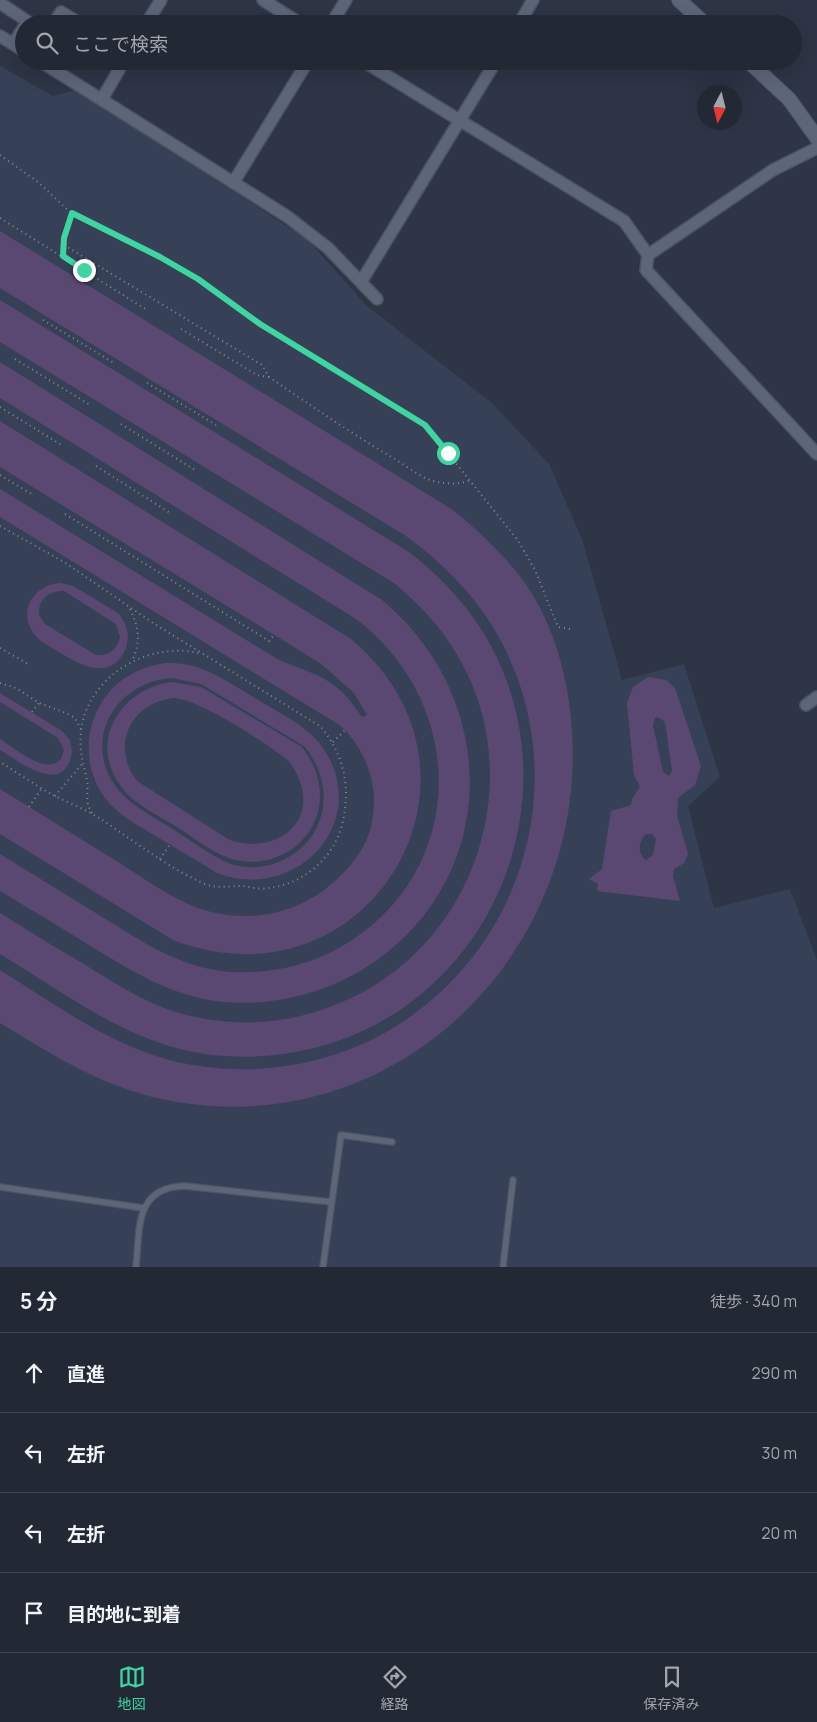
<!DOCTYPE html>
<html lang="ja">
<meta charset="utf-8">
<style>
body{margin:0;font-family:Manrope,"Noto Sans JP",sans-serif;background:#2a303c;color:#f1f3f6}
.compass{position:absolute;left:697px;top:85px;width:45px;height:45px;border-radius:50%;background:#222834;box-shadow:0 5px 20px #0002;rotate:187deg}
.stop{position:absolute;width:15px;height:15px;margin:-11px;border:4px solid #40d4a2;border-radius:50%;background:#fff}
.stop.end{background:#40d4a2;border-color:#fff;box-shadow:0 1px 5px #0008}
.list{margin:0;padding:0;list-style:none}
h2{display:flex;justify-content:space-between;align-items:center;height:65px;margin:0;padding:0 20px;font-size:21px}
h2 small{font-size:16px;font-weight:400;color:#a2a6ac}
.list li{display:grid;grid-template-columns:32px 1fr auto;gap:15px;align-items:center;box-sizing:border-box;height:80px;padding:0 20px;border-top:1px solid #3f444f}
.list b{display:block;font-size:19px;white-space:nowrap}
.list em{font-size:16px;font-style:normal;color:#a2a6ac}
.icon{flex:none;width:28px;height:28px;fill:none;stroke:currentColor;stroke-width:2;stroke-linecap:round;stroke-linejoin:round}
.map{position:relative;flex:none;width:817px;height:1267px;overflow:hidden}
.search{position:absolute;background:#222834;box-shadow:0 5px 20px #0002;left:15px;right:15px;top:15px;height:55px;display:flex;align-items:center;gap:12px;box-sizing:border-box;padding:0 18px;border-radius:28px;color:#a2a6ac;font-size:19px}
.sheet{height:385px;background:#222834}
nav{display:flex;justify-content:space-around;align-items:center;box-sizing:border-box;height:70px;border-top:1px solid #3f444f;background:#222834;font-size:14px;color:#a2a6ac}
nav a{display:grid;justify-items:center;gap:2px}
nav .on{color:#40d4a2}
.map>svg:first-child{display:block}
.built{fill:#364056}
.green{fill:#5a4872;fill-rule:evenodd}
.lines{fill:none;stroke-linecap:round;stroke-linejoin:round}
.service-casing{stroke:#4b5360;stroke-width:8}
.minor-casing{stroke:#4b5360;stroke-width:14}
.tertiary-casing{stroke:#4b5360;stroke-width:16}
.path{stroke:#828997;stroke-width:2;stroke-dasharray:1 4;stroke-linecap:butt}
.service{stroke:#5c6678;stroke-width:5.5}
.minor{stroke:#5c6678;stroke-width:11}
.tertiary{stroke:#5c6678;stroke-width:14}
.route{stroke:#40d4a2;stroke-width:6}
</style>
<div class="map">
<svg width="817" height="1267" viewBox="0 0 817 1267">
<rect width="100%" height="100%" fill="#2d3546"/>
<path class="built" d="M0 66 53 96 75 90 307 239 367 306 492 403 549 464 582 539 622 680 684 664 720 777 688 806 714 908 790 889 817 960V1267H0Z"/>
<path class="green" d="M0 231 453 510C479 531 505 556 525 583 555 626 569 681 572 732 586 951 400 1139 177 1102 106 1090 60 1059 0 1023V970C63 1009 124 1056 200 1066 260 1075 323 1065 377 1037 526 959 580 771 493 627 470 590 440 561 406 536L0 288Z
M0 300 409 552C436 573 460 597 479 626 568 761 518 950 375 1025 323 1052 263 1062 205 1054 128 1043 65 993 0 954V913C29 931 58 949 87 966 134 995 164 1015 221 1021 273 1027 325 1014 370 988 478 925 521 783 466 671 449 636 424 608 394 583L0 342Z
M0 362 382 600C506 703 500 892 355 974 315 996 268 1006 223 1002 170 996 134 972 89 945 60 927 30 909 0 891V854C33 874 66 895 99 915 142 941 178 968 231 972 268 974 307 966 339 948 468 875 470 706 356 619L0 398Z
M0 421 351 639C512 774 369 1015 173 940L0 834V789C37 812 73 834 110 857 135 872 161 892 188 904 232 924 286 919 324 890 344 875 363 854 370 830 381 792 369 754 341 726L0 517V489L279 660C321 677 335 677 362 717L367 715 354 693 320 663 0 467Z
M60 583 73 586 118 613C128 624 131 638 124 652 109 681 79 665 59 652 49 646 38 641 32 631 18 609 36 584 60 583ZM64 591 116 624 120 637C117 650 109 656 96 655L45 624 39 615C38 598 49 591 64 591Z
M166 663C201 662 224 679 253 697 277 712 310 726 325 751 371 824 295 903 217 873 196 860 174 847 152 834 140 826 125 819 114 808 87 783 81 740 99 707 113 681 137 667 166 663ZM172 678 201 684 304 746C323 769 330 799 317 827 302 859 259 877 226 862 207 853 189 839 171 828 151 815 125 803 112 781 84 733 120 681 172 678Z
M648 677 666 680 675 688 701 766 695 785 678 798 677 815 688 854 684 863 674 869 673 876 680 901 597 891 598 884 589 879 602 869 611 811 631 805 632 799 640 787 634 775 627 703 633 687ZM658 717 665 722 672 771 669 776 663 772 653 725 655 718ZM646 834H652L656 839 653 855 646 860C636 852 639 842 646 834Z
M171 682 201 687 302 747C320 770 326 798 313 825 298 855 261 869 229 858 210 852 192 836 174 825 156 814 133 804 120 785 88 741 121 689 171 682ZM174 698C199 700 260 739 281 755 289 760 296 770 299 779 318 826 271 856 228 839L137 781C110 746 131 702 174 698Z
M0 693 62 731 70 740 72 752C65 797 21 763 0 750V739C15 748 45 776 61 759L64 750 58 738 0 702Z"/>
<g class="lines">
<g class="service-casing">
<path id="service" d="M0 1187 143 1208
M136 1267C140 1229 134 1187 185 1186L331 1202
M323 1267 341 1135 392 1142
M503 1267 513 1180"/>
</g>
<g class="minor-casing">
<path id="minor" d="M263 0 301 24
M0 3 27 21 26 24
M53 24 61 12 81 24
M146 24 161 0
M331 24 346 0
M519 24 533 0
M0 36 24 51
M13 44 24 27
M40 61 288 217 328 248 377 299
M363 61 624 221 648 255
M102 99 124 61
M817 148 773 170 648 255 646 270 817 454
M233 183 308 61
M361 282 496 61
M806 705 817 697"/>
</g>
<g class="tertiary-casing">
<path id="tertiary" d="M679 0 705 24
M748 61 789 99 817 138"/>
</g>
<path class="path" d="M0 155 38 182 71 213 160 257 198 279 260 324 425 425 517 539 535 570 558 627 570 629
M0 218 147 310
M64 245 262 365 269 377C310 405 351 433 393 458 406 466 420 477 433 481 446 484 459 485 471 480
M63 256 64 238 71 213
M43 320 114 363
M181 329 257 375 269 377
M15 359 90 405
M147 383 216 425
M0 407 63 446
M121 424 195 470
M96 466 170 513
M0 475 33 495
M65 514 269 641 274 635
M0 526 64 562 153 623 320 726C345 755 351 789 342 825 333 859 303 884 269 888 260 890 251 887 243 886 229 886 218 889 205 884 166 867 132 839 96 816 83 808 68 803 55 796 36 786 18 773 0 762
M130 609C139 628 141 642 132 661
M0 648 30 665
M0 683 16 688 39 703 66 713 75 718 81 729
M32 712 39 703
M333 742 345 730
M55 796 82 764
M29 807 42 788
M92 813C84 802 89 792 87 780 83 762 79 750 81 731 86 685 132 651 176 651 184 650 192 652 199 653
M160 859 170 844"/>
<use href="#service" class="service"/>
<use href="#minor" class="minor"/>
<use href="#tertiary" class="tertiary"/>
</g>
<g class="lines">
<path class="route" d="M84 270 63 256 64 238 72 213 160 257 198 279 260 324 425 425 448 453"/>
</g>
</svg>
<svg class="compass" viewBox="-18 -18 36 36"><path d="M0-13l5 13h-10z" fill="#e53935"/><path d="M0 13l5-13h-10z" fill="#a2a6ac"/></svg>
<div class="stop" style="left:448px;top:453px"></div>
<div class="stop end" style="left:84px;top:270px"></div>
<div class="search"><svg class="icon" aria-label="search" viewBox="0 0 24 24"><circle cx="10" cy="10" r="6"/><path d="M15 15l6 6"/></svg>ここで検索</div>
</div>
<section class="sheet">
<h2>5 分<small>徒歩 · 340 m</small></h2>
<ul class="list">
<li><svg class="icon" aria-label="ahead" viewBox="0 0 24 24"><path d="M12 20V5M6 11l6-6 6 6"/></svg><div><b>直進</b></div><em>290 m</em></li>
<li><svg class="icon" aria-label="left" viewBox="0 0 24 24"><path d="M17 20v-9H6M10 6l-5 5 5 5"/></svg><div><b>左折</b></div><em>30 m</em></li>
<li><svg class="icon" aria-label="left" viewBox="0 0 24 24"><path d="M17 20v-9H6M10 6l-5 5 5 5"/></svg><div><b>左折</b></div><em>20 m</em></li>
<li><svg class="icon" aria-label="arrive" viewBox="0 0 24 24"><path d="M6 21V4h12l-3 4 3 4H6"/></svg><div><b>目的地に到着</b></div></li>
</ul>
</section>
<nav>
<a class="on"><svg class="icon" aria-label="map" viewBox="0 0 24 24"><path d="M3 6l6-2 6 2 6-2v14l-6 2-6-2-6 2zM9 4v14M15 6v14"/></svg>地図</a>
<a><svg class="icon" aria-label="directions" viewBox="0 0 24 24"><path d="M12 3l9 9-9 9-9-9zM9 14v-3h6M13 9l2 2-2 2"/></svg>経路</a>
<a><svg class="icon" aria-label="saved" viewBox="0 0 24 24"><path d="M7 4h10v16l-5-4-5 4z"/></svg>保存済み</a>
</nav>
